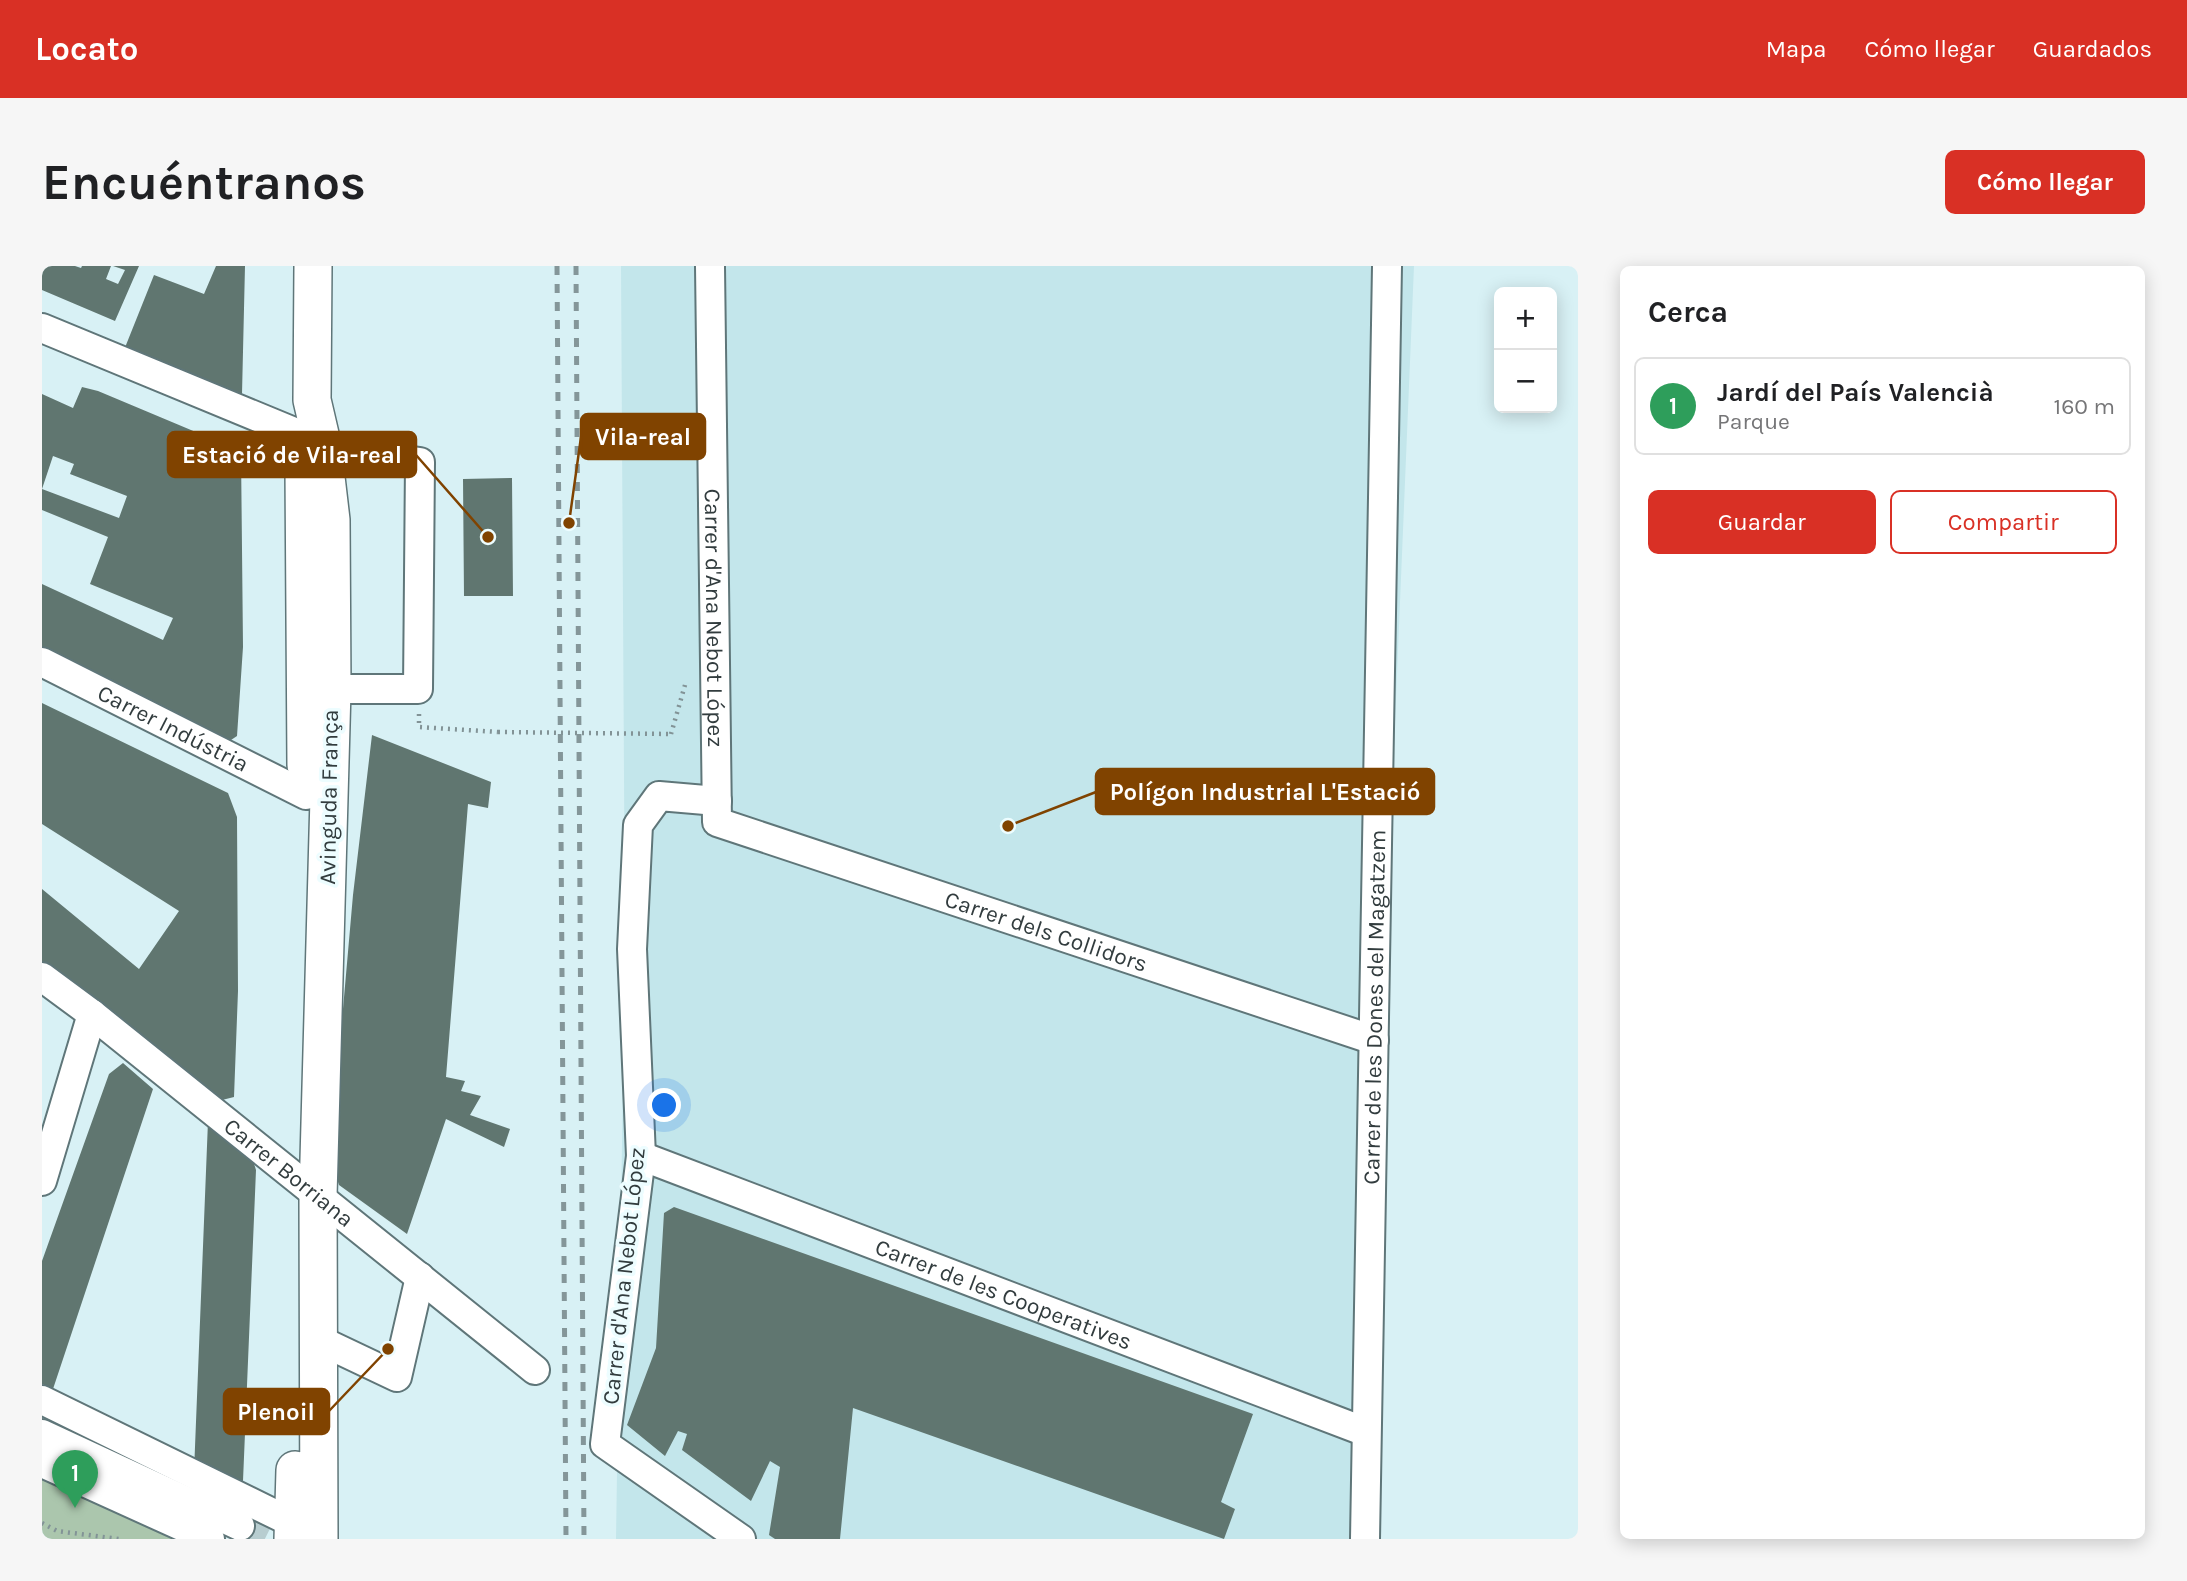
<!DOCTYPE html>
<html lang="es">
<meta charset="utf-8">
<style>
body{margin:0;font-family:Karla,sans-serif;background:#f6f6f6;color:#202124}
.controls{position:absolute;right:21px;top:21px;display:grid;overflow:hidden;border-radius:10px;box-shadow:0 4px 18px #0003}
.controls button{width:63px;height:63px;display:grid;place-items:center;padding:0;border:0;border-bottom:2px solid #e0e0e0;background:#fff;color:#202124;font:35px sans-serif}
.you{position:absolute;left:623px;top:840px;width:24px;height:24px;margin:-18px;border:5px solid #fff;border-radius:50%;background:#1a73e8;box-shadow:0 0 0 10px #1a73e833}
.badge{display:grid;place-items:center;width:46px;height:46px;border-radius:50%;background:#d93025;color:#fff;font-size:23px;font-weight:700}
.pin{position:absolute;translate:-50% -58px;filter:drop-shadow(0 2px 4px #0008)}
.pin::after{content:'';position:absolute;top:37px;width:24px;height:21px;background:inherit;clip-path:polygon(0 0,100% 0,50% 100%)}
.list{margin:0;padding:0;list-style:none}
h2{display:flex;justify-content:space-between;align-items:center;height:91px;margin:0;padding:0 28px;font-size:30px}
h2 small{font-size:23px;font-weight:400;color:#757577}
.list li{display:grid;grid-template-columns:46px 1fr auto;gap:21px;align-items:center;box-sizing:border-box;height:98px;margin:0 14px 14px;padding:0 14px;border:2px solid #e0e0e0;border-radius:10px}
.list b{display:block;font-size:26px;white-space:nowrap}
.list p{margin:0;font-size:23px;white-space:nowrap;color:#757577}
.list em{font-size:23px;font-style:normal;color:#757577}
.actions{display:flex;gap:14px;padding:21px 28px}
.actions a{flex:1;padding:16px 0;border:2px solid #d93025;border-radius:10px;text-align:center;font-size:24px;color:#d93025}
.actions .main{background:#d93025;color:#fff}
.map{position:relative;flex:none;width:1536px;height:1273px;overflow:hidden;border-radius:10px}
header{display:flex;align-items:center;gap:42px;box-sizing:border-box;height:98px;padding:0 35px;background:#d93025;color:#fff}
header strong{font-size:33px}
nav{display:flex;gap:38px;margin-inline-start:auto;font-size:24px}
.intro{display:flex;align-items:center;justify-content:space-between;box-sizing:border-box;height:168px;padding:0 42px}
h1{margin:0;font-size:49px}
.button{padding:18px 32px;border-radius:10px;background:#d93025;color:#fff;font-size:24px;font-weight:700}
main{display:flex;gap:42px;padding:0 42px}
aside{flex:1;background:#fff;border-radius:10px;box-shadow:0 4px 18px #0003}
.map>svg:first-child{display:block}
.built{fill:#c3e6eb}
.green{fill:#abc6ad}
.building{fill:#607670}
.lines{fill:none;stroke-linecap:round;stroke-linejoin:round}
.minor-tunnel{stroke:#b7cdd0;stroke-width:28;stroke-dasharray:28 14;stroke-linecap:butt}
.minor-casing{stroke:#5f7679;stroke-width:32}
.major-casing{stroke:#5f7679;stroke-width:40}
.path{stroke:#829396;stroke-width:4.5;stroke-dasharray:2 5;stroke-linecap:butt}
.minor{stroke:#fff;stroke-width:28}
.major{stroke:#fff;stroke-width:37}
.rail{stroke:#849699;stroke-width:5;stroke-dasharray:9 9;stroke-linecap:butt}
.path-bridge{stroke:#829396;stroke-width:4.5;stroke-dasharray:2 5;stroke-linecap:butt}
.labels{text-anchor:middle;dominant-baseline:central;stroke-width:7;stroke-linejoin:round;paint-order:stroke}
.street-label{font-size:23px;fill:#323c3e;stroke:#edfdff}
.leader{fill:none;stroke:#804300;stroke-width:2.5}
.callout-dot{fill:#804300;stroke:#edfdff;stroke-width:2.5}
.callout{fill:#804300;stroke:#804300;stroke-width:2.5}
.callout-label{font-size:24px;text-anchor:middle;font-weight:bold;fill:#fff}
</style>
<header>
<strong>Locato</strong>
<nav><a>Mapa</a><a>Cómo llegar</a><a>Guardados</a></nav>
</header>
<div class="intro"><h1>Encuéntranos</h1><a class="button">Cómo llegar</a></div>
<main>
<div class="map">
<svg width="1536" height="1273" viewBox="0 0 1536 1273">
<rect width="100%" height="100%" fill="#d8f1f5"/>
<path class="built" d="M579 0H1372L1319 1273H574L583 680Z"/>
<path class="green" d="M0 1211 132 1273H0Z"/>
<path class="building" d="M0 0H33L39 2 40 0H69L64 13 76 18 83 4 71 0H97L73 55 0 24Z
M174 0H203L200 128 82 84 112 9 162 28Z
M40 121 56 125 199 185 201 381 195 470 183 478 0 383V318L121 374 131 352 48 318 66 271 0 244V223L77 252 85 230 28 208 32 198 11 190 0 223V128L31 142Z
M470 212 471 330H422L421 213Z
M0 437 186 527 195 551 196 725 192 831 172 836 0 700V623L97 703 137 645 0 558Z
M330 469 449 516 446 542 426 538 404 811 423 815 419 825 439 830 428 849 468 863 462 881 404 853 365 968 297 919 288 891 311 629Z
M81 797 111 823 11 1123 0 1118V995L67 808Z
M166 855 209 888 214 904 201 1215 152 1206Z
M632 941 1211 1148 1179 1236 1193 1243 1182 1273 811 1142 798 1273H733L727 1269 738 1201 728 1195 709 1235 640 1184 645 1168 636 1165 623 1190 585 1159 614 1082 622 947Z"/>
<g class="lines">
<path class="minor-tunnel" d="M198 1260 224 1273"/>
<g class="minor-casing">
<g id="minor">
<path id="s1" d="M668 0 675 556 1332 774"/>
<path d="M0 62 298 185 378 196 376 423H290"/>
<path id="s2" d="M0 396 264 529"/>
<path d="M675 535 617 530 596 559 590 683 599 890 563 1178 699 1273"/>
<path id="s3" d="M0 711 50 748 493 1104"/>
<path id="s4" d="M599 890 1324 1166"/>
<path d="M0 915 50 748"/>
<path d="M277 1074 355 1111 378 1011"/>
<path d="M0 1134 251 1257"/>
<path d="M0 1168 198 1260"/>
<path d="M0 1197 168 1273"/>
<path id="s5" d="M1323 1273 1345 0"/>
</g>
</g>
<g class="major-casing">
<path id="major" d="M271 0 270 134 280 177 289 254 290 423 276 930 277 1273
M262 203 264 499
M251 1273 253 1204"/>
</g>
<path class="path" d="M377 448V461L456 466
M629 468 643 419
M0 1257 15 1265 77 1273"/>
<use href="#minor" class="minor"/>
<use href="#major" class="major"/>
<path class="rail" d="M515 0 524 1273
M534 0 542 1273"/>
<path class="path-bridge" d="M456 466 629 468"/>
</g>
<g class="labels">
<g class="street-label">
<text stroke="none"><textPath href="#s1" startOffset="352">Carrer d'Ana Nebot López</textPath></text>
<text stroke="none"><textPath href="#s2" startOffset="147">Carrer Indústria</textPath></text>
<text transform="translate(287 531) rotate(-89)">Avinguda França</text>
<text stroke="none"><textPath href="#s1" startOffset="903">Carrer dels Collidors</textPath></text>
<text stroke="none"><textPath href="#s5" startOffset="532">Carrer de les Dones del Magatzem</textPath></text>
<text stroke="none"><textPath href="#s3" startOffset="315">Carrer Borriana</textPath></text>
<text transform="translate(582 1010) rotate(-84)">Carrer d'Ana Nebot López</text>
<text stroke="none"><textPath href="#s4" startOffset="388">Carrer de les Cooperatives</textPath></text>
</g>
</g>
<path class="leader" d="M527 257L539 171M446 271L374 189M966 560L1054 526M346 1083L287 1145"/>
<g class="callout-dot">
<circle cx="527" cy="257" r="7"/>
<circle cx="446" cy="271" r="7"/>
<circle cx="966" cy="560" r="7"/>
<circle cx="346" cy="1083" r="7"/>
</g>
<g class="callout">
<rect x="539" y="148" width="124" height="45" rx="7"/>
<rect x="126" y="166" width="248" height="45" rx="7"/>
<rect x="1054" y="503" width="338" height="45" rx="7"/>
<rect x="182" y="1123" width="105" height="45" rx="7"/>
</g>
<g class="callout-label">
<text x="601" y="179">Vila-real</text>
<text x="250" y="197">Estació de Vila-real</text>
<text x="1223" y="534">Polígon Industrial L'Estació</text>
<text x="234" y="1154">Plenoil</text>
</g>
</svg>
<div class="controls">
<button>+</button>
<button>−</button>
</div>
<div class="you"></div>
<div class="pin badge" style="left:33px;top:1242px;background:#2e9e5b">1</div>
</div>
<aside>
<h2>Cerca<small></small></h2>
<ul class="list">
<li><span class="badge" style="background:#2e9e5b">1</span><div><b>Jardí del País Valencià</b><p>Parque</p></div><em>160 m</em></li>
</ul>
<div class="actions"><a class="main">Guardar</a><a>Compartir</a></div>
</aside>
</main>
